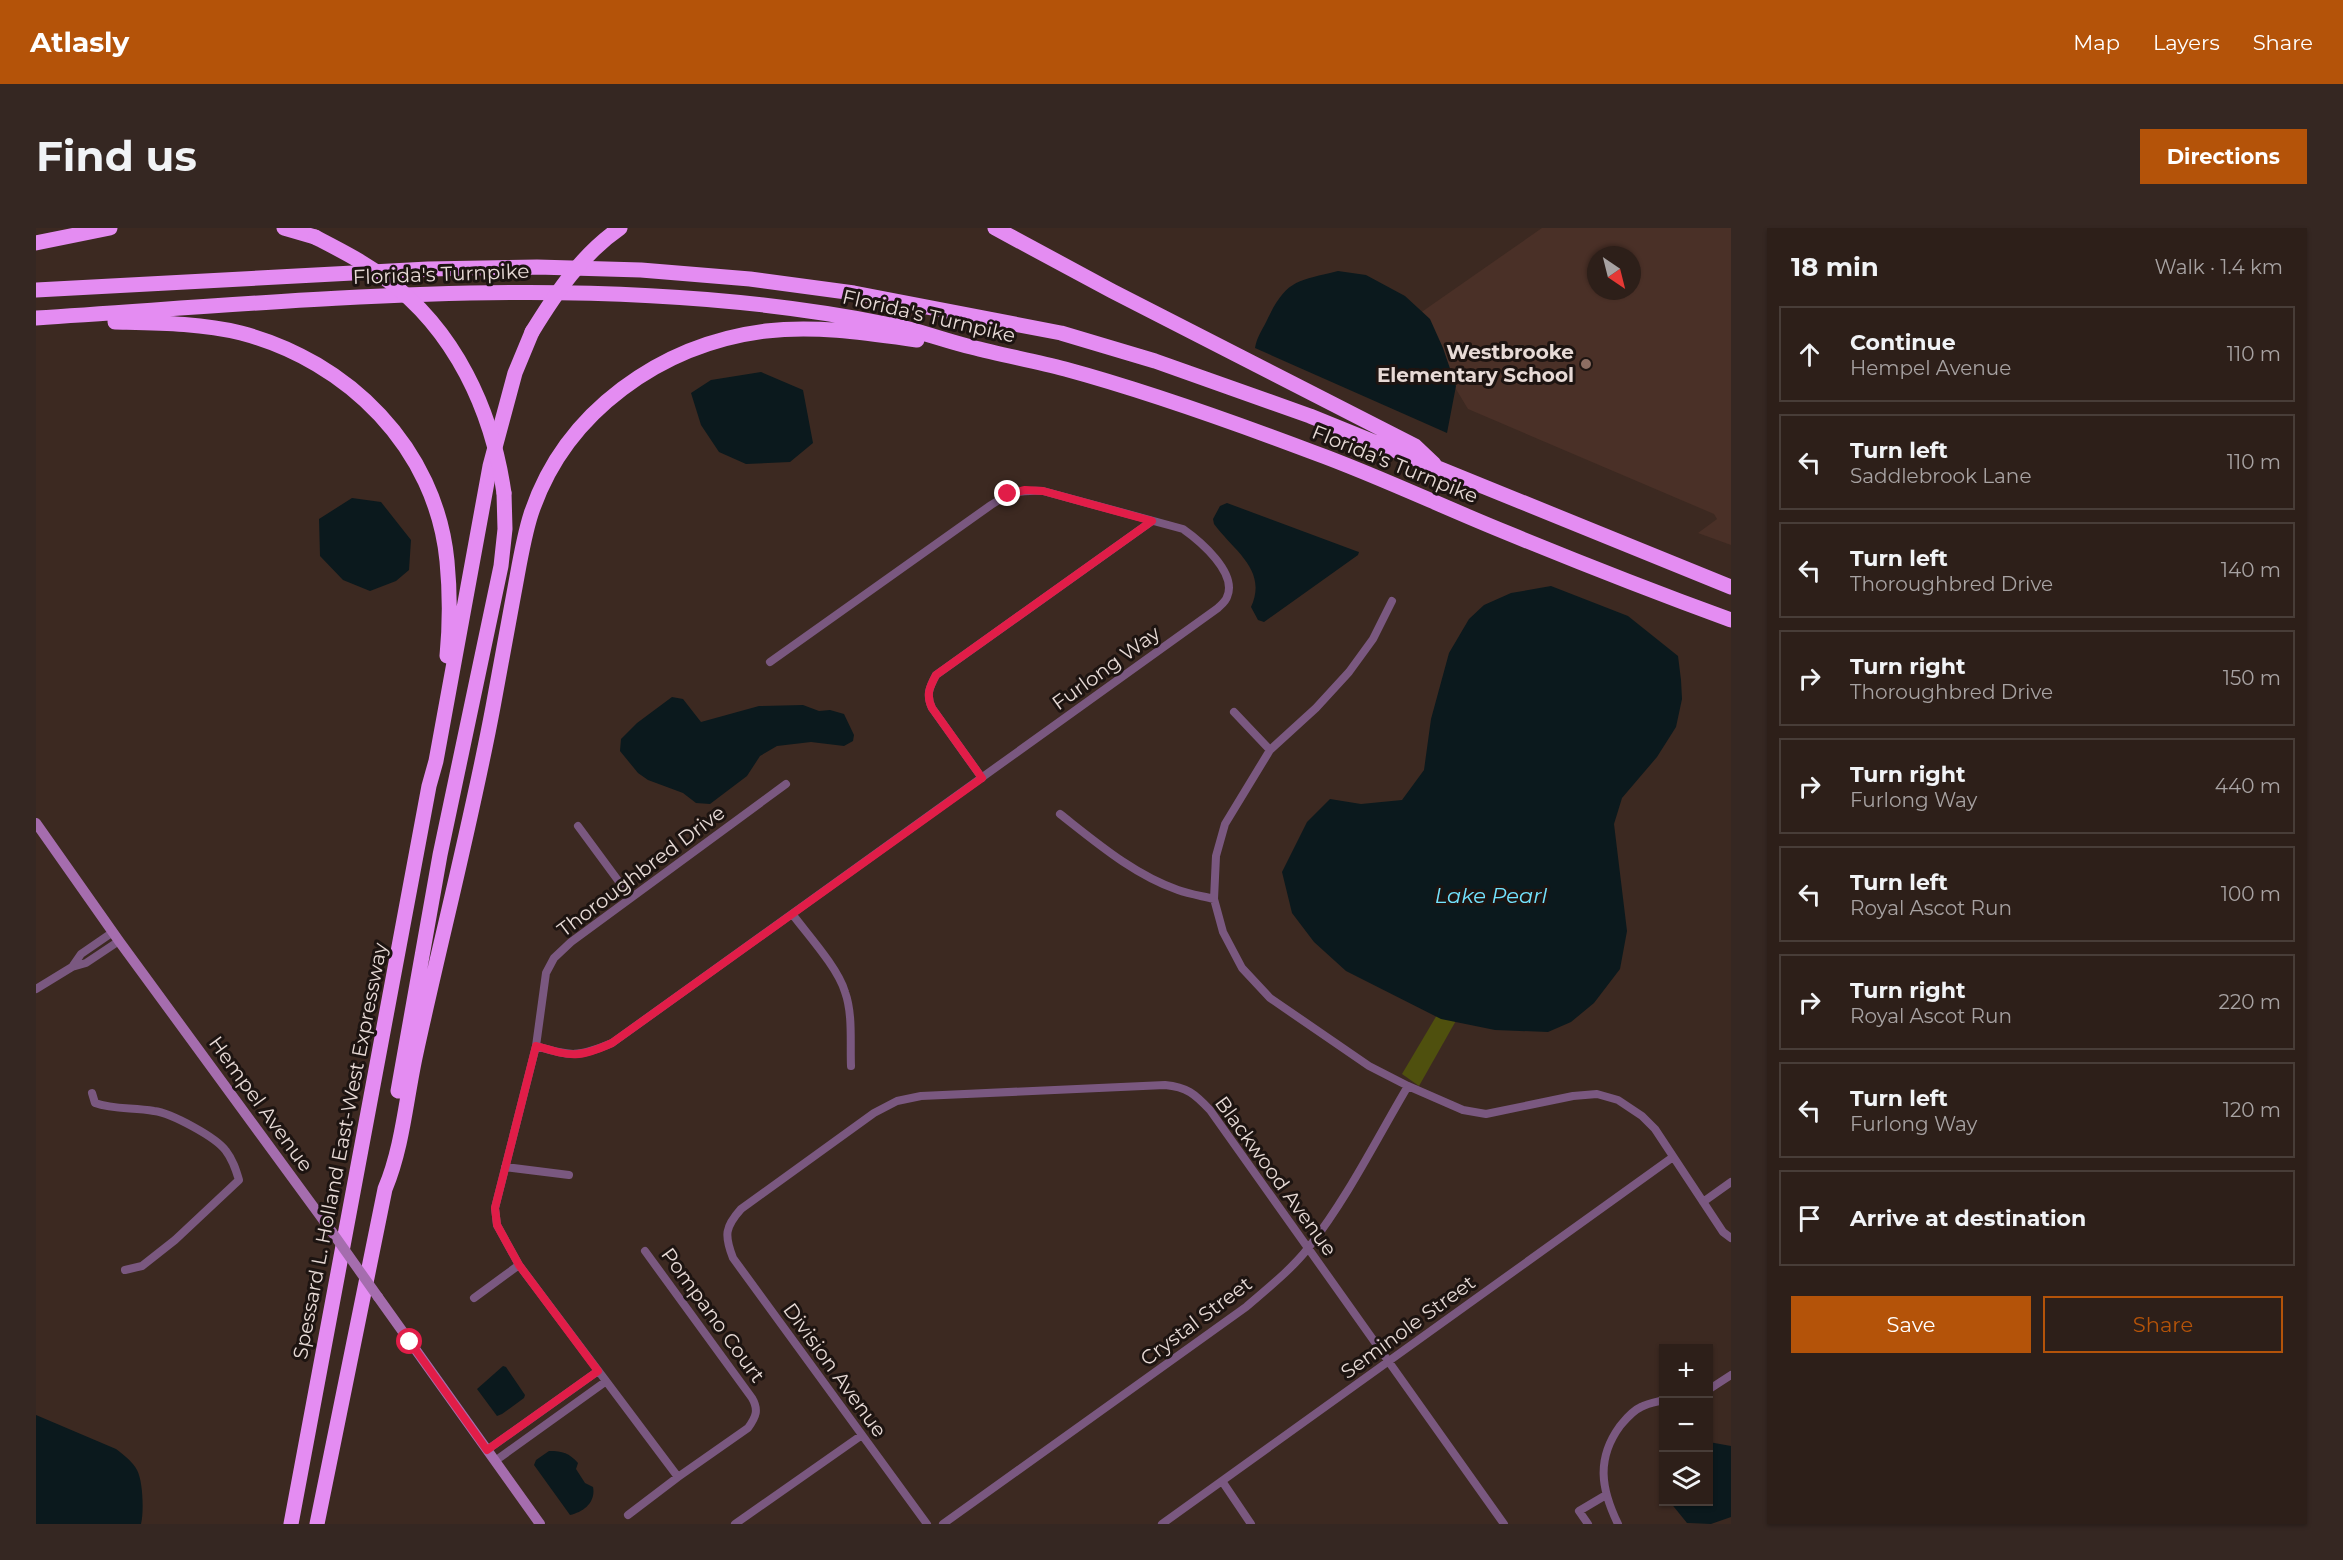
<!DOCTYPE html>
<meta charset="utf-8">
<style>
body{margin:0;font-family:Montserrat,sans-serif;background:#352722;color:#f1f3f6}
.controls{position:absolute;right:18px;bottom:18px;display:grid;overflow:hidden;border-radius:0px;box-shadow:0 2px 4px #0004}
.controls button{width:54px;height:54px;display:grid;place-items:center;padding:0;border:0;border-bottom:2px solid #483d38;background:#2d1f19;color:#f1f3f6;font:30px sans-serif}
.compass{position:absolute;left:1551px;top:18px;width:54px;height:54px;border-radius:50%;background:#2d1f19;box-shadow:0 2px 4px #0004;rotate:145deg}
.stop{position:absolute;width:18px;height:18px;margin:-14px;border:4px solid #e11d48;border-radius:50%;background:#fff}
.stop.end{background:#e11d48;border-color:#fff;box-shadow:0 2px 6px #0008}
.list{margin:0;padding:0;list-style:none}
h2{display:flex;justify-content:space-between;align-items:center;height:78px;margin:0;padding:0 24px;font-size:26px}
h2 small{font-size:20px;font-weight:400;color:#a7a2a2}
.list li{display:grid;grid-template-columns:39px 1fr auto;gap:18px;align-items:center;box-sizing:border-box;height:96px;margin:0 12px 12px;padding:0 12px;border:2px solid #483d38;border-radius:0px}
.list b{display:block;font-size:22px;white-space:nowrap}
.list p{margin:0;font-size:20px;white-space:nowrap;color:#a7a2a2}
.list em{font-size:20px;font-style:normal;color:#a7a2a2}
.actions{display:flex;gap:12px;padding:18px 24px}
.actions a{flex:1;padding:14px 0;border:2px solid #b45309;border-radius:0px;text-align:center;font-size:21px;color:#b45309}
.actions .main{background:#b45309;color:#fff}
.icon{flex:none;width:33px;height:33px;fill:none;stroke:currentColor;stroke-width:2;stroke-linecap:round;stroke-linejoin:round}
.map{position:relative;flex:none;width:1695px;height:1296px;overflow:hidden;border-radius:0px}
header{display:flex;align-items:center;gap:36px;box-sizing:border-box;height:84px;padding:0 30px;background:#b45309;color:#fff}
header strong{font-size:28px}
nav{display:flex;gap:33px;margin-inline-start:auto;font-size:21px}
.intro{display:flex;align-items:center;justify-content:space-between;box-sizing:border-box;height:144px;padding:0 36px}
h1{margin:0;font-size:42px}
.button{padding:15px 27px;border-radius:0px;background:#b45309;color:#fff;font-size:21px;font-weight:700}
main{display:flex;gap:36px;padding:0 36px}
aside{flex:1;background:#2d1f19;border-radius:0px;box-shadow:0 2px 4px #0004}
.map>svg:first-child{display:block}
.built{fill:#4a3027;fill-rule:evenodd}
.green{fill:#4f500e}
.water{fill:#0b191d}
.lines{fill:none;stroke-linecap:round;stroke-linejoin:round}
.street{stroke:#7a5880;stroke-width:8}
.secondary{stroke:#a56dae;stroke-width:10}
.highway{stroke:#e48cf2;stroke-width:15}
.secondary-bridge{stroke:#a56dae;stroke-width:10}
.highway-bridge{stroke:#e48cf2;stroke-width:15}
.route{stroke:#e11d48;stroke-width:8}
.education-dot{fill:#8d6e63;stroke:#1d1411;stroke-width:2}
.labels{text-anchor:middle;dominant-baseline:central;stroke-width:6;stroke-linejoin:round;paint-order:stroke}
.street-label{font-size:20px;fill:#e7dad6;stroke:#1d1411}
.poi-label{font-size:20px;font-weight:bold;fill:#e7dad6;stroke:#1d1411;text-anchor:end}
.water-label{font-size:21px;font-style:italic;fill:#73e4ff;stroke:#1d1411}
</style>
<header>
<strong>Atlasly</strong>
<nav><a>Map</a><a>Layers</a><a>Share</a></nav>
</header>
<div class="intro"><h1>Find us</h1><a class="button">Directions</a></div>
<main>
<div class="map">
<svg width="1695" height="1296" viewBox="0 0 1695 1296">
<rect width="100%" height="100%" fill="#3c2921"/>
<path class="built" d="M1506 0H1695V317L1662 305 1681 291 1678 286 1432 181 1377 90ZM1560 27H1596V63H1560Z"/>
<path class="green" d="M1414 765 1430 775 1383 858 1366 846Z"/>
<path class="water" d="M1302 43 1330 47 1369 68 1394 91 1407 120 1420 158 1411 205 1219 120C1221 108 1227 101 1232 90 1251 51 1262 53 1302 43Z
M725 144 767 162 777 215 754 234 710 236 683 224 665 197 655 165 675 152Z
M316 270 345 274 375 312 373 342 360 353 334 363 307 352 284 328 283 291Z
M1191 275 1320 323 1323 324 1322 327 1228 394 1222 392 1215 379C1232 342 1198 323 1178 296L1177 291 1184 278Z
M1515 358 1592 388 1642 428 1645 452 1646 471 1640 499 1621 529 1586 570 1578 596 1591 703 1584 741 1558 775 1535 794 1512 804 1459 802 1405 791 1310 743 1278 714 1256 685 1246 644 1271 594 1294 571 1325 576 1366 572 1388 542 1395 491 1413 425 1433 391 1448 377 1475 365Z
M636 469 647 471 665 494 723 478 767 477 783 483 794 482 808 486 818 507 817 513 808 518 775 514 741 518 724 528 711 548 674 576 660 575 647 565 612 552 602 545 584 523 585 511 601 495Z
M467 1138 470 1139 489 1167 488 1170 466 1186 461 1188 441 1161Z
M0 1187 80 1221C88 1227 97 1234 101 1242 107 1253 108 1284 105 1296H0Z
M1673 1214 1695 1218V1289L1675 1296 1651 1295 1634 1274H1672Z
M513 1223C527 1223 533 1225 542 1235L540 1241 549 1255 557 1259C560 1274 548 1284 534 1287L498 1237 500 1232Z"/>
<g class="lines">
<path class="street" d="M1356 373 1337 411 1313 444 1280 480 1234 522 1189 596 1180 628 1178 671 1187 704 1206 740 1234 770 1333 838 1372 858 1427 882 1450 886 1537 868 1561 866 1582 872 1606 888 1619 901 1687 1004 1695 1010
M1198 484 1234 522
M946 550 896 480C890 467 893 460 900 447L1116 293
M1024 586C1061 615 1097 646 1142 662 1153 666 1166 668 1178 671
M542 598 595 670
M757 687C772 707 802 740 809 764 817 786 814 814 815 838
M36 739 45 726 77 704
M0 761 36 739 50 735 83 713
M500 818C535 828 541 830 576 815L1182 380C1185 377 1190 373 1191 369 1202 345 1164 313 1147 301L1007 263C984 262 975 264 955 277L734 434
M56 865 59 875C78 882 98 879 118 883 135 885 180 909 190 923 197 932 200 942 203 952L139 1012 106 1038 89 1042
M469 939 533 947
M1667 974 1695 954
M438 1070 483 1037
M1672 1162 1695 1147
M451 1222 562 1143
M459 1233 569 1154
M642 1249 483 1037 461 997 459 980 500 818 510 745 518 730 535 714 750 556
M1186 1253 1215 1296
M592 1287 642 1249 712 1200C720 1189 723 1182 716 1170L609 1023
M699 1296 826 1207
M891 1296 697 1030C688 1007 689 999 705 981L838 885 861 873 885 868 1129 857C1151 859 1159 866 1174 882L1468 1296
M907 1296 1210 1079C1232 1060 1256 1041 1273 1019 1312 969 1340 912 1372 858
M1126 1296 1637 929
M1552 1296 1543 1283 1570 1267
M1582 1296C1565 1261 1560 1231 1584 1198 1590 1191 1596 1183 1605 1179 1612 1175 1620 1174 1628 1172"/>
<path class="secondary" d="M0 595 83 713 296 1004
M342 1069 504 1296"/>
<path class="highway" d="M248 0 279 9
M959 0 1076 63 1379 218 1398 236
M0 15 74 0
M0 62 392 41 501 39 605 42 714 51 818 65 1025 105 1119 133 1274 188 1695 359
M0 90C283 72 569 40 850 96 879 101 906 112 935 119 966 127 998 133 1029 141 1114 164 1197 194 1279 225 1345 249 1409 280 1474 306 1547 336 1621 365 1695 392
M79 94C121 95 164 95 205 105 312 133 400 220 411 333 414 364 414 397 411 428
M362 863 404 627 465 338 469 301 468 265
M255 1296 393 558 400 533 454 238 479 145 496 104
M281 1296 349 961C367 918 370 870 380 825 405 710 435 596 457 479 464 441 471 403 478 365 483 339 487 311 495 286 529 183 626 116 730 103 780 97 831 105 881 112"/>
<path class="secondary-bridge" d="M296 1004 342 1069"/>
<path class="highway-bridge" d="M279 9C304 22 328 34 350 51 419 102 456 182 468 265
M496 104C520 65 546 26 584 0"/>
</g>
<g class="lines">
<path class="route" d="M374 1114 451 1222 562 1143 483 1037 461 997 459 980 500 818C535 828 541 831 576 815L946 550 896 480C890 467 893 460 900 447L1116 293 1007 263 989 262 972 266"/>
</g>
<circle class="education-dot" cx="1550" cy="136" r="6"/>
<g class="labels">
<g class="street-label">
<text transform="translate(405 46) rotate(-2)">Florida's Turnpike</text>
<text transform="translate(893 88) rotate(13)">Florida's Turnpike</text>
<text transform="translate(1359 236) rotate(22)">Florida's Turnpike</text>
<text transform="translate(1070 440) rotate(-36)">Furlong Way</text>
<text transform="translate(605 643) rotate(-37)">Thoroughbred Drive</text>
<text transform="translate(225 876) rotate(54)">Hempel Avenue</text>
<text transform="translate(304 923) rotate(-79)">Spessard L. Holland East-West Expressway</text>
<text transform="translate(1240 948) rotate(54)">Blackwood Avenue</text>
<text transform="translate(677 1087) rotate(54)">Pompano Court</text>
<text transform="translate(1160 1093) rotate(-37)">Crystal Street</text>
<text transform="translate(1372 1099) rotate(-36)">Seminole Street</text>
<text transform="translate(799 1142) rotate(54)">Division Avenue</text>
</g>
<g class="poi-label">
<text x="1538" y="124">Westbrooke<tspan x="1538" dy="23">Elementary School</tspan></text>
</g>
<g class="water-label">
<text x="1455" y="667">Lake Pearl</text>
</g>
</g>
</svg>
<div class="controls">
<button>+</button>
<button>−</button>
<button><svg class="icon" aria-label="layers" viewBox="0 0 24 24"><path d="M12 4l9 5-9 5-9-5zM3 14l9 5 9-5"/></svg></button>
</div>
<svg class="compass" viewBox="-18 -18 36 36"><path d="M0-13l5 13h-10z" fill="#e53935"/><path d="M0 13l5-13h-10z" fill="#a7a2a2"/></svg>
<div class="stop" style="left:374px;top:1114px"></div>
<div class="stop end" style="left:972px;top:266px"></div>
</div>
<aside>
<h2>18 min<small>Walk · 1.4 km</small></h2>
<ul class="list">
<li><svg class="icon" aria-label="ahead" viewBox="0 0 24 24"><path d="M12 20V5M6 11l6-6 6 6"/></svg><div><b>Continue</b><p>Hempel Avenue</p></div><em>110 m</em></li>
<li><svg class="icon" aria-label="left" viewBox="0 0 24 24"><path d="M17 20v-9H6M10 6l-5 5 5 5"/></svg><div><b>Turn left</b><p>Saddlebrook Lane</p></div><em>110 m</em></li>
<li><svg class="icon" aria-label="left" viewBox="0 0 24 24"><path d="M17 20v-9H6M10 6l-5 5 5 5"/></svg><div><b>Turn left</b><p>Thoroughbred Drive</p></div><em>140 m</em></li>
<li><svg class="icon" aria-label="right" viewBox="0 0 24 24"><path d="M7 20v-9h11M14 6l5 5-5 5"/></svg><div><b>Turn right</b><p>Thoroughbred Drive</p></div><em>150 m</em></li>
<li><svg class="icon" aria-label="right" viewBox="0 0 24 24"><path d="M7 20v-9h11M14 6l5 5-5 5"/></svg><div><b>Turn right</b><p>Furlong Way</p></div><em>440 m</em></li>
<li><svg class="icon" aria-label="left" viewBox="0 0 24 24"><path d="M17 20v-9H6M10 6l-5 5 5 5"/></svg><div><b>Turn left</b><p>Royal Ascot Run</p></div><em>100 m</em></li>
<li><svg class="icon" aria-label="right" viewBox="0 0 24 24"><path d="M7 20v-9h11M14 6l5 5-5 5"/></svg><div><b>Turn right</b><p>Royal Ascot Run</p></div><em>220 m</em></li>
<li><svg class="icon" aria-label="left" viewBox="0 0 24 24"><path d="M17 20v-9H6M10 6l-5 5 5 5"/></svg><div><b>Turn left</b><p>Furlong Way</p></div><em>120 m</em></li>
<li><svg class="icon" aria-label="arrive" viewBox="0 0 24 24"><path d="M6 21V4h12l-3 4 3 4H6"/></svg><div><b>Arrive at destination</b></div></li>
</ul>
<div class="actions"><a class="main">Save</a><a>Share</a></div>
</aside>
</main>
